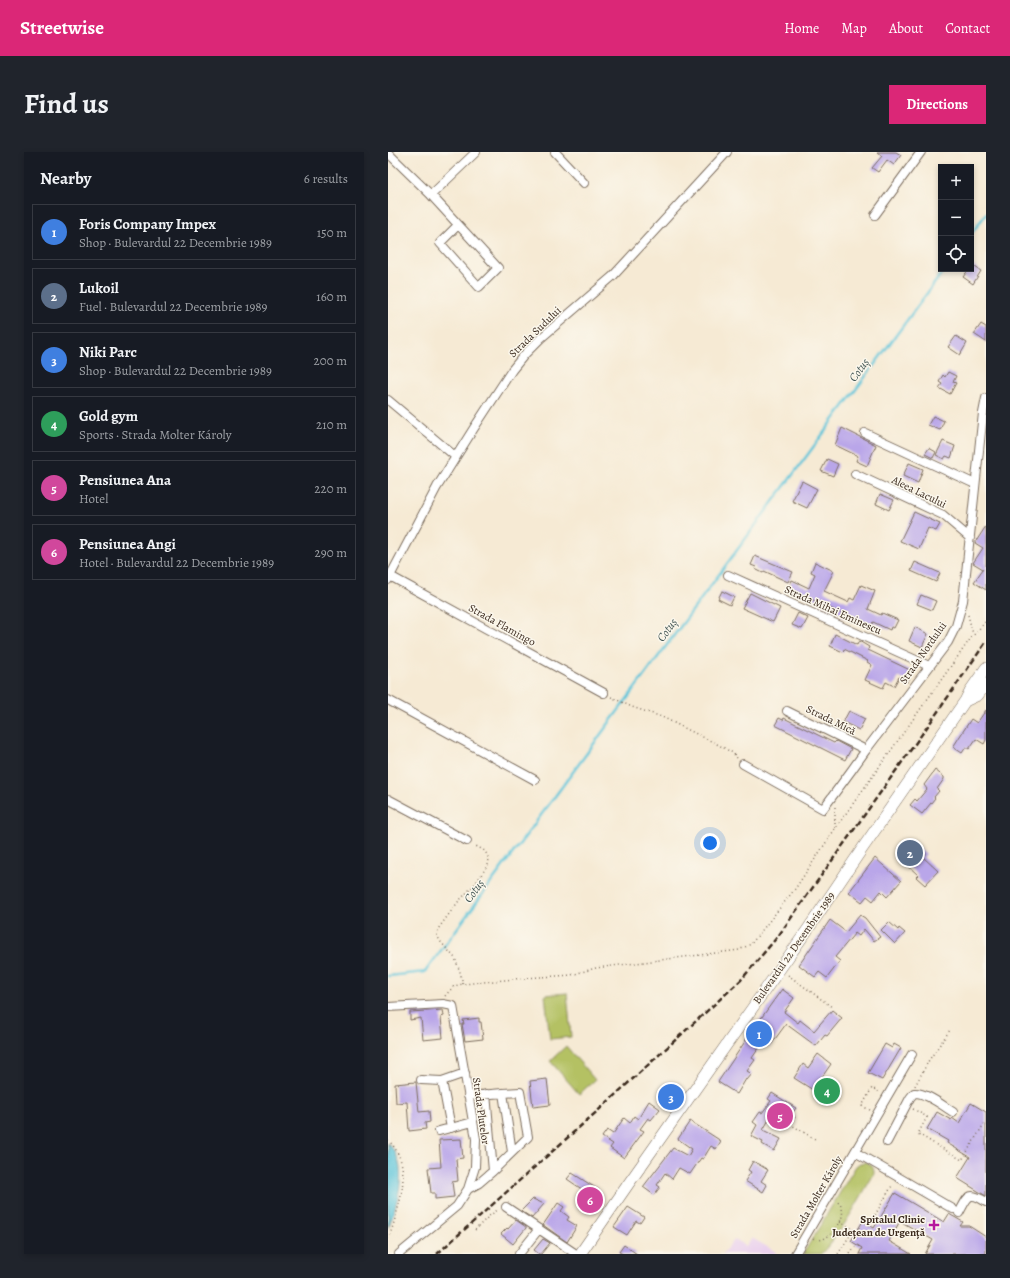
<!DOCTYPE html>
<meta charset="utf-8">
<style>
body{margin:0;font-family:Alegreya,serif;background:#20242c;color:#f1f3f6}
.controls{position:absolute;right:12px;top:12px;display:grid;overflow:hidden;border-radius:0px;box-shadow:0 2px 6px #0003}
.controls button{width:36px;height:36px;display:grid;place-items:center;padding:0;border:0;border-bottom:1px solid #363941;background:#171b24;color:#f1f3f6;font:20px sans-serif}
.you{position:absolute;left:322px;top:691px;width:14px;height:14px;margin:-10px;border:3px solid #fff;border-radius:50%;background:#1a73e8;box-shadow:0 0 0 6px #1a73e833}
.badge{display:grid;place-items:center;width:26px;height:26px;border-radius:50%;background:#db2777;color:#fff;font-size:13px;font-weight:700}
.pin{position:absolute;translate:-50% -50%;border:2px solid #fff;box-shadow:0 1px 4px #0006}
.list{margin:0;padding:0;list-style:none}
h2{display:flex;justify-content:space-between;align-items:center;height:52px;margin:0;padding:0 16px;font-size:17px}
h2 small{font-size:13px;font-weight:400;color:#9ea1a6}
.list li{display:grid;grid-template-columns:26px 1fr auto;gap:12px;align-items:center;box-sizing:border-box;height:56px;margin:0 8px 8px;padding:0 8px;border:1px solid #363941;border-radius:0px}
.list b{display:block;font-size:15px;white-space:nowrap}
.list p{margin:0;font-size:13px;white-space:nowrap;color:#9ea1a6}
.list em{font-size:13px;font-style:normal;color:#9ea1a6}
.icon{flex:none;width:22px;height:22px;fill:none;stroke:currentColor;stroke-width:2;stroke-linecap:round;stroke-linejoin:round}
.map{position:relative;flex:none;width:598px;height:1102px;overflow:hidden;border-radius:0px}
header{display:flex;align-items:center;gap:24px;box-sizing:border-box;height:56px;padding:0 20px;background:#db2777;color:#fff}
header strong{font-size:19px}
nav{display:flex;gap:22px;margin-inline-start:auto;font-size:14px}
.intro{display:flex;align-items:center;justify-content:space-between;box-sizing:border-box;height:96px;padding:0 24px}
h1{margin:0;font-size:28px}
.button{padding:10px 18px;border-radius:0px;background:#db2777;color:#fff;font-size:14px;font-weight:700}
main{display:flex;gap:24px;padding:0 24px}
aside{flex:1;background:#171b24;border-radius:0px;box-shadow:0 2px 6px #0003}
.map>svg:first-child{display:block}
.built{fill:#ead1ed}
.green{fill:#b4c164;stroke:#787641}
.water{fill:#5dc5da;stroke:#4c787c}
.lines{fill:none;stroke-linecap:round;stroke-linejoin:round}
.stream{stroke:#5dc5da;stroke-width:2.5}
.building{fill:#b9a6e9}
.minor-casing{stroke:#7c6d5e;stroke-width:10}
.major-casing{stroke:#7c6d5e;stroke-width:12}
.path{stroke:#7c6d5e;stroke-width:1.5;stroke-dasharray:1 3;stroke-linecap:butt}
.minor{stroke:#fff;stroke-width:8}
.major{stroke:#fff;stroke-width:11}
.rail{stroke:#3b2a1e;stroke-width:2.5;stroke-dasharray:6 3;stroke-linecap:butt}
.poi-dot{fill:#b5179e;stroke:#fbf7ec;stroke-width:1.5}
.labels{text-anchor:middle;dominant-baseline:central;stroke-width:3;stroke-linejoin:round;paint-order:stroke}
.street-label{font-size:11px;fill:#3b2a1e;stroke:#fbf7ec}
.poi-label{font-size:11px;font-weight:bold;fill:#3b2a1e;stroke:#fbf7ec;text-anchor:end}
.water-label{font-size:12px;font-style:italic;fill:#455856;stroke:#fbf7ec}
</style>
<header>
<strong>Streetwise</strong>
<nav><a>Home</a><a>Map</a><a>About</a><a>Contact</a></nav>
</header>
<div class="intro"><h1>Find us</h1><a class="button">Directions</a></div>
<main>
<aside>
<h2>Nearby<small>6 results</small></h2>
<ul class="list">
<li><span class="badge" style="background:#3f7fe0">1</span><div><b>Foris Company Impex</b><p>Shop · Bulevardul 22 Decembrie 1989</p></div><em>150 m</em></li>
<li><span class="badge" style="background:#5c6f8a">2</span><div><b>Lukoil</b><p>Fuel · Bulevardul 22 Decembrie 1989</p></div><em>160 m</em></li>
<li><span class="badge" style="background:#3f7fe0">3</span><div><b>Niki Parc</b><p>Shop · Bulevardul 22 Decembrie 1989</p></div><em>200 m</em></li>
<li><span class="badge" style="background:#2e9e5b">4</span><div><b>Gold gym</b><p>Sports · Strada Molter Károly</p></div><em>210 m</em></li>
<li><span class="badge" style="background:#d1479c">5</span><div><b>Pensiunea Ana</b><p>Hotel</p></div><em>220 m</em></li>
<li><span class="badge" style="background:#d1479c">6</span><div><b>Pensiunea Angi</b><p>Hotel · Bulevardul 22 Decembrie 1989</p></div><em>290 m</em></li>
</ul>
</aside>
<div class="map">
<svg width="598" height="1102" viewBox="0 0 598 1102">
<rect width="100%" height="100%" fill="#fbf7ec"/>
<filter id="ink" filterUnits="userSpaceOnUse"><feTurbulence type="fractalNoise" baseFrequency=".025" numOctaves="2"/><feDisplacementMap in="SourceGraphic" scale="8" xChannelSelector="R" yChannelSelector="G"/><feConvolveMatrix kernelMatrix="1 2 1 2 8 2 1 2 1" color-interpolation-filters="sRGB"/></filter>
<filter id="wash" filterUnits="userSpaceOnUse"><feTurbulence type="fractalNoise" baseFrequency=".012" numOctaves="4" result="noise"/><feDisplacementMap in="SourceGraphic" scale="16" xChannelSelector="R" yChannelSelector="G"/><feGaussianBlur stdDeviation="0.9" result="paint"/><feColorMatrix in="noise" values="0 0 0 0 0 0 0 0 0 0 0 0 0 0 0 0 0 1.4 0 .05"/><feComposite in="paint" operator="in"/></filter>
<g filter="url(#wash)">
<rect width="100%" height="100%" fill="#f6ead4"/>
<path class="built" d="M364 1086 388 1100 387 1102H334L347 1087 358 1094Z"/>
<path class="green" d="M179 841 183 885 162 887 157 843Z
M178 894 207 928 191 942 162 909Z
M478 1010C484 1013 486 1015 486 1022 470 1049 455 1079 433 1102H415L468 1014 472 1011Z"/>
<path class="water" d="M0 991C23 1014 9 1051 0 1077Z"/>
<g class="lines">
<path class="stream" d="M583 82 598 62
M0 824 37 820 557 117"/>
</g>
<g id="blocks">
<path class="building" d="M489 0H508L513 3 506 13 499 8 490 20 484 16 494 4Z
M584 113 593 119 585 132 575 125 581 117H583Z
M593 172 598 175V190L586 182Z
M568 184 579 191 572 203 560 195Z
M560 220 568 224 565 230 568 231 562 242 551 236 554 232 551 230 555 223 557 225Z
M545 264 556 269 552 278 540 273Z
M454 276 488 293 479 314 468 309 470 304 447 293Z
M555 289 567 294 563 306 558 304 556 307 548 303Z
M541 296 548 300 545 306 537 302Z
M439 307 450 312 445 324 433 319Z
M521 311 535 317 530 331 515 324Z
M414 329 429 337 419 356 404 349Z
M492 342 506 348 501 358 488 352Z
M526 360 552 372 548 379 540 376 531 397 512 389Z
M598 374V438L586 430 595 417 585 411 595 396 587 391Z
M367 404 405 420 400 430 376 419 375 421 367 417 368 415 363 413Z
M427 410 446 419 436 439 460 450 462 446 466 448 473 433 487 439 480 457 493 463 494 461 510 468 506 476 503 475 502 478 485 470 482 475 467 468 466 470 453 464 454 462 434 452 400 437 404 428 421 436 427 422 423 420Z
M527 410 552 421 548 430 523 419Z
M334 439 346 445 342 453 330 447Z
M362 441 392 456 385 470 354 456Z
M533 443 548 449 544 458 529 452Z
M410 461 420 466 414 477 404 473Z
M527 475 540 482 534 495 521 489Z
M447 482 469 493 471 489 481 495 480 498 524 519 520 530 511 525 506 534 498 530 495 536 477 528 484 513 479 510 480 509 456 497 455 500 442 494Z
M598 558V588L596 592 588 587 581 597 578 595 574 601 565 595 583 567 589 571Z
M461 559 477 567 471 578 455 570Z
M391 566 395 568 396 566 446 591 448 589 463 597 457 608 387 573Z
M547 618 556 625V627L549 637 551 639 546 645 547 646 534 662 522 653 527 647 529 649 539 637 536 633Z
M529 694 538 702 535 705 550 719 537 733 528 725 530 723 515 709Z
M487 706 513 729 499 745 493 739 485 749 479 744 474 750 461 740Z
M472 763 477 766 492 785 486 789 476 777 471 784 467 781 447 805 452 809 439 826 431 820 427 825 411 813 442 768 458 780Z
M501 770 510 778 511 776 517 781 507 792 493 778Z
M394 837 406 846 396 860 410 871 412 868 426 879 444 858 454 866 439 884 437 883 428 894 398 872 382 894 375 889 380 881 369 872Z
M55 858 56 864 53 865 55 886 35 888 33 866 22 868V860Z
M91 866V870H93L95 887 77 889 74 872H76L75 868Z
M360 885 373 893 364 906 367 908 359 919 364 922 359 928 358 927 349 942 330 930Z
M497 892 504 896 506 892 513 896 494 928 480 921Z
M430 902 443 912 434 925 440 929 433 943 406 926 415 912 420 916Z
M159 927 162 953 145 955 142 929Z
M28 930 31 960 41 959 42 970 37 971 38 977 21 979 19 950 8 951 7 932Z
M384 941 408 956 403 963 407 965 399 977 382 966 375 978 393 987 386 999 374 992 375 990 363 984 369 973 365 970 372 960 374 961 383 949 380 947Z
M261 949 272 957 263 968 260 966 252 977 256 979 236 1006 222 996 225 992 214 985 219 978 225 982 236 966 242 971 246 964 250 967Z
M583 951 598 960V1044L569 1026 582 1005 559 991 560 989 539 977 549 960 563 968 564 966 571 971Z
M302 969 333 989 328 997 323 994 315 1007 313 1006 302 1022 291 1016 284 1027 277 1021 269 1033 272 1035 266 1043 255 1035 285 996 300 1004 304 997 290 987Z
M73 987 75 1006 68 1007 70 1029 64 1030 66 1045 47 1047V1041H43L40 1016 53 1015 51 988Z
M365 1009 380 1018 373 1029 379 1033 375 1040 357 1029 363 1020 360 1018Z
M184 1021 211 1038 206 1045 210 1048 206 1056 193 1047 198 1040 179 1027Z
M507 1041 556 1070 561 1062 575 1070 572 1074H581L598 1085V1102H537L545 1088 512 1069 501 1089 523 1102H471L474 1096 463 1089 475 1069 486 1076Z
M145 1047 156 1052 144 1066 133 1059Z
M170 1051 176 1055 173 1059 181 1065 179 1068 189 1074 179 1090 155 1073Z
M240 1055 256 1065 252 1071 248 1069 239 1083 226 1075Z
M128 1068 138 1075V1076L125 1092 113 1082 119 1076 120 1077Z
M155 1087 162 1091 153 1102H151L146 1098Z
M236 1093 249 1102H235L231 1100Z"/>
</g>
</g>
<g filter="url(#ink)">
<use href="#blocks" fill-opacity="0" stroke="#7c6d5e" stroke-width="1"/>
<g class="lines">
<g class="minor-casing">
<path id="minor" d="M167 0 196 31
M0 1 43 43 110 116 91 135 52 91 70 73
M43 43 88 0
M487 63 533 0
M0 248 68 305
M477 281 587 332
M467 322 555 363 582 386
M340 423 541 514
M2 424 216 541
M0 428 49 335 86 276 124 218 137 202 153 186 225 124 339 0
M0 548 147 628
M399 559 478 598
M355 612 435 657 463 619 478 598 560 490 568 474 575 449 595 261 598 246
M0 647 79 689
M0 855 55 852 65 854 88 987 87 1015 80 1037 69 1054 11 1102
M33 928 54 929 77 921
M54 929 63 976
M80 944 115 941 124 1000
M51 979 85 970
M499 990 522 946 526 941C538 940 555 954 565 960
M467 1000 565 1057
M105 1019 140 985 132 940 115 941
M80 1037 91 1031 105 1019 98 942
M118 1055 188 1102
M571 1061C580 1045 580 1038 598 1050
M131 1102 151 1077
M407 1102 524 902"/>
</g>
<g class="major-casing">
<path id="major" d="M577 549 590 543 598 532
M192 1102 241 1031 420 777 474 697 577 549 582 539 598 516"/>
</g>
<path class="path" d="M580 463 585 482
M223 545 244 555 274 565 327 591 345 601 349 606
M447 655V677
M400 823 444 855
M75 832 72 820 67 806 52 789 49 783 50 777 70 750 87 732 100 713 101 707 97 699 86 693
M57 844 66 834 75 832 137 826 183 823 208 816 351 798 363 792 407 737 447 677 583 486 598 469
M527 934 541 908 562 878
M525 957 541 966
M482 958 474 954 484 936 492 940
M539 965 530 982 574 1008 596 972
M402 972 427 987
M0 988C21 1008 16 1037 8 1063 6 1070 4 1079 0 1086
M452 1070 469 1079
M483 1070 505 1032
M87 1078 101 1064 111 1057
M425 1086 427 1088C430 1088 434 1088 437 1086 449 1080 463 1058 448 1049
M450 1102 466 1077
M462 1102 467 1095"/>
<use href="#minor" class="minor"/>
<use href="#major" class="major"/>
<path class="rail" d="M49 1102 214 955 353 828 391 783 544 568 598 490"/>
</g>
</g>
<path class="poi-dot" d="M544 1067h4v4h4v4h-4v4h-4v-4h-4v-4h4z"/>
<g class="labels">
<g class="street-label">
<text transform="translate(147 180) rotate(-44)">Strada Sudului</text>
<text transform="translate(531 340) rotate(26)">Aleea Lacului</text>
<text transform="translate(445 458) rotate(24)">Strada Mihai Eminescu</text>
<text transform="translate(114 473) rotate(29)">Strada Flamingo</text>
<text transform="translate(535 501) rotate(-55)">Strada Nordului</text>
<text transform="translate(443 568) rotate(26)">Strada Mică</text>
<text transform="translate(406 796) rotate(-55)">Bulevardul 22 Decembrie 1989</text>
<text transform="translate(93 959) rotate(82)">Strada Plutelor</text>
<text transform="translate(428 1045) rotate(-60)">Strada Molter Károly</text>
</g>
<g class="poi-label">
<text x="537" y="1067">Spitalul Clinic<tspan x="537" dy="13">Județean de Urgență</tspan></text>
</g>
<g class="water-label">
<text transform="translate(471 218) rotate(-54)">Cotuș</text>
<text transform="translate(279 478) rotate(-54)">Cotuș</text>
<text transform="translate(86 739) rotate(-54)">Cotuș</text>
</g>
</g>
</svg>
<div class="controls">
<button>+</button>
<button>−</button>
<button><svg class="icon" aria-label="locate" viewBox="0 0 24 24"><circle cx="12" cy="12" r="6"/><path d="M12 2v4M12 18v4M2 12h4M18 12h4"/></svg></button>
</div>
<div class="you"></div>
<div class="pin badge" style="left:371px;top:882px;background:#3f7fe0">1</div>
<div class="pin badge" style="left:522px;top:701px;background:#5c6f8a">2</div>
<div class="pin badge" style="left:283px;top:945px;background:#3f7fe0">3</div>
<div class="pin badge" style="left:439px;top:939px;background:#2e9e5b">4</div>
<div class="pin badge" style="left:392px;top:964px;background:#d1479c">5</div>
<div class="pin badge" style="left:202px;top:1048px;background:#d1479c">6</div>
</div>
</main>
